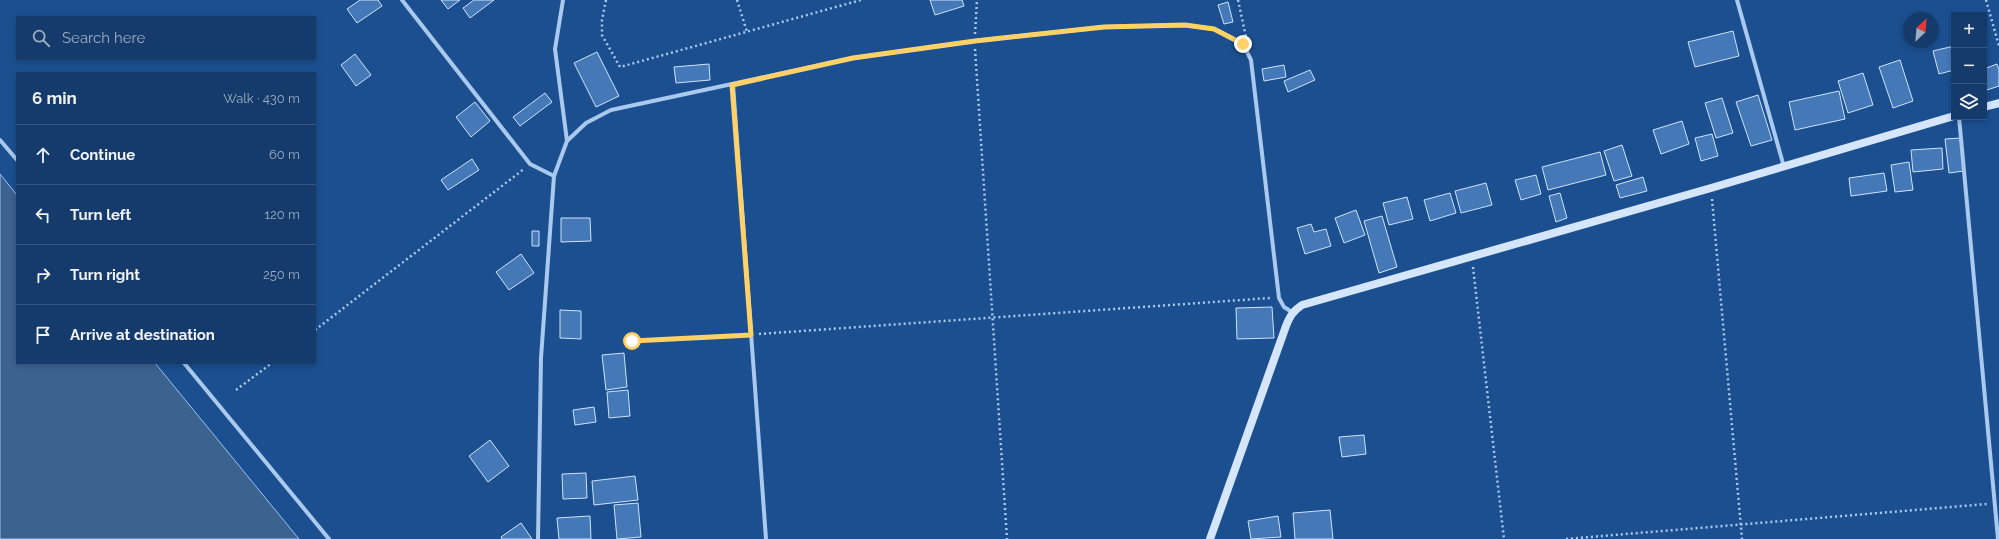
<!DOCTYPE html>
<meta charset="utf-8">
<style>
body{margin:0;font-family:Raleway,sans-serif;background:#1d4271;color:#f1f3f6}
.controls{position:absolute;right:12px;top:12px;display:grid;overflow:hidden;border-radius:0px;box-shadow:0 2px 6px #0003}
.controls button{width:36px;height:36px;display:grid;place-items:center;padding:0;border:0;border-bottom:1px solid #33557e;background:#143b6b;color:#f1f3f6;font:20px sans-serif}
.compass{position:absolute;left:1903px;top:12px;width:36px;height:36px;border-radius:50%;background:#143b6b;box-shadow:0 2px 6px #0003;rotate:26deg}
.stop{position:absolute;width:12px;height:12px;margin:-9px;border:3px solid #ffd166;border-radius:50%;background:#fff}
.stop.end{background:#ffd166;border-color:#fff;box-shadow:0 1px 4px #0008}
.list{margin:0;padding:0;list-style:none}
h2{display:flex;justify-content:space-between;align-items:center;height:52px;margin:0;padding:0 16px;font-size:17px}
h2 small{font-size:13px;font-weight:400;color:#9dadc1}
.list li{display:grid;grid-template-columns:26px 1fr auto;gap:12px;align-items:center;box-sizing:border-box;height:60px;padding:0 16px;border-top:1px solid #33557e}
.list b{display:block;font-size:15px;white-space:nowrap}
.list em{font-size:13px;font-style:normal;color:#9dadc1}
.icon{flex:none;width:22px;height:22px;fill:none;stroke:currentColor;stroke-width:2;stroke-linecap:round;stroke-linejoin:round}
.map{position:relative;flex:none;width:1999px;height:539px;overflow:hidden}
.search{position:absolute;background:#143b6b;box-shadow:0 2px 6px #0003;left:16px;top:16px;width:300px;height:44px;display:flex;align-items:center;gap:10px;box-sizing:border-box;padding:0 14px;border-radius:0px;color:#9dadc1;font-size:15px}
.panel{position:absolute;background:#143b6b;box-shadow:0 2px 6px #0003;left:16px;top:72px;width:300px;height:292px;border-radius:0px}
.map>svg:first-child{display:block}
.water{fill:#3c6290;stroke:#9cc4f0}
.building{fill:#4478b7;stroke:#cfe3fa}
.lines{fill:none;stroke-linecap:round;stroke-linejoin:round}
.path{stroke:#a9c9ee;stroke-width:2.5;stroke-dasharray:2 3;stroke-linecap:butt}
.street{stroke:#a9c9ee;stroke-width:4}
.secondary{stroke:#d6e6fa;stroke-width:8}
.route{stroke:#ffd166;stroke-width:5}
</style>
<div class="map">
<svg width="1999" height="539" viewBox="0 0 1999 539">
<rect width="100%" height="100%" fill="#1b4f8f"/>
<path class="water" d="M0 174 17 195V363H155L299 539H0Z"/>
<path class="building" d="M360 0H378L382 6 357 23 347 9Z
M441 0H460L448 9Z
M474 0H494L470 18 463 8Z
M930 0H962L964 6 935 15Z
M1228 2 1233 22 1224 24 1218 5Z
M1733 31 1739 56 1695 67 1688 42Z
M1954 46V70L1939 74 1933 51Z
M597 52 619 96 596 107 574 63Z
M355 54 371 75 356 86 341 65Z
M1900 60 1913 101 1893 108 1879 67Z
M709 64 710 80 676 83 674 67Z
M1997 64 1999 70V86L1987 90 1984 81V69Z
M1284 65 1286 77 1264 81 1262 69Z
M1310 70 1315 80 1288 92 1284 81Z
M1863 73 1873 105 1848 113 1838 81Z
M1839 91 1845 119 1795 130 1789 102Z
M545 93 552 102 520 126 513 117Z
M1758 95 1772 140 1751 146 1736 102Z
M1722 98 1733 133 1716 138 1705 103Z
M475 102 490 121 471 137 456 117Z
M1682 121 1689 144 1661 154 1653 130Z
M1712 134 1718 156 1701 161 1695 138Z
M1960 138 1964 171 1949 173 1945 139Z
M1622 145 1632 176 1614 181 1604 151Z
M1942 148 1943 169 1913 172 1911 150Z
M1600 152 1606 175 1548 190 1542 167Z
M472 159 479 170 448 190 441 180Z
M1909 162 1913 190 1895 192 1891 165Z
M1884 173 1887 191 1851 196 1849 178Z
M1536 175 1541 194 1521 200 1515 180Z
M1643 177 1647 191 1620 198 1616 185Z
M1486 183 1492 205 1461 213 1455 191Z
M1450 193 1456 213 1430 221 1424 200Z
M1560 193 1567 218 1556 222 1549 196Z
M1407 197 1413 219 1389 225 1383 203Z
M1356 210 1365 235 1344 243 1335 218Z
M1382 216 1397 267 1379 273 1364 221Z
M561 218H590L591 241 561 242Z
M1311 224 1314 232 1326 229 1331 246 1305 254 1297 228Z
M532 231H539V246H532Z
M521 254 534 273 509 290 496 272Z
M1272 307 1274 338 1237 339 1236 308Z
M560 310 581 311V339L560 338Z
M624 353 627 387 606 390 602 355Z
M628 390 630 416 609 418 607 392Z
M594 407 596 422 575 425 573 410Z
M1364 435 1366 454 1342 457 1339 437Z
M490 440 509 466 488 482 469 456Z
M586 473 587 498 563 499 562 474Z
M635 476 638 500 594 505 592 481Z
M638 503 641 537 617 539 614 505Z
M1330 510 1333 539H1295L1293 513Z
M590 516 591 539H559L557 518Z
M1278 516 1281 537 1251 539 1248 521Z
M521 523 532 539H502L501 537Z"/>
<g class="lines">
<path class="path" d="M606 0 602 20V35L620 67 861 0
M737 0 747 32
M1238 0 1246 37
M1986 0 1999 46
M975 34 977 0
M975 49 1007 539
M1712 199 1742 539
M1473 267 1504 539
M315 330 524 169
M759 334 1270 298
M632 341 744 335
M236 390 272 363
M1566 539 1987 504"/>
<path class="street" d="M402 0 530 164 554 176
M563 0 555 49 567 141
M1737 0 1784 167
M733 85 766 539
M1959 117 1998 539
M0 140 17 160
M184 363 329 539
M538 539 541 358 554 176 567 141 586 123 611 110 853 58 975 41 1104 27 1185 25 1214 29 1243 44 1251 60 1279 298 1284 307 1292 312"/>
<path class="secondary" d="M1984 107 1999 103
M1210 539 1286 326C1290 316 1293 311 1302 305L1711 188 1954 116"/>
</g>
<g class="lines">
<path class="route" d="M632 341 751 335 732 85 853 58 975 41 1104 27 1185 25 1214 29 1243 44"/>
</g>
</svg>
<div class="controls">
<button>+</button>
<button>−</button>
<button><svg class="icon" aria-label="layers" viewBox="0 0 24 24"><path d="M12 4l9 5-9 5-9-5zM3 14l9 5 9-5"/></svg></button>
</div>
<svg class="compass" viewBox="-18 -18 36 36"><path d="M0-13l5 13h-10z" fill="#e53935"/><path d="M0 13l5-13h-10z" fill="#9dadc1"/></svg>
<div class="stop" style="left:632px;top:341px"></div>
<div class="stop end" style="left:1243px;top:44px"></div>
<div class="search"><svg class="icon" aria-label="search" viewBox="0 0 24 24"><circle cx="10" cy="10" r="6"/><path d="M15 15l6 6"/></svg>Search here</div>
<section class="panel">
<h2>6 min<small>Walk · 430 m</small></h2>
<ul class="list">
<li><svg class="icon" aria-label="ahead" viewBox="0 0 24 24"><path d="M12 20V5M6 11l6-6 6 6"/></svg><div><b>Continue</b></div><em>60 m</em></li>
<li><svg class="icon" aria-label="left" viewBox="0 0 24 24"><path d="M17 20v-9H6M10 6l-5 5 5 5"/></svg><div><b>Turn left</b></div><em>120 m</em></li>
<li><svg class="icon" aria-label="right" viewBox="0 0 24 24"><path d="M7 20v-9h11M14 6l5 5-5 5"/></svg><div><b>Turn right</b></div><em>250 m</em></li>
<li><svg class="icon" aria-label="arrive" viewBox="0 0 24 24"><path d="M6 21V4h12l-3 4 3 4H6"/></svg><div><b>Arrive at destination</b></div></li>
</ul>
</section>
</div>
